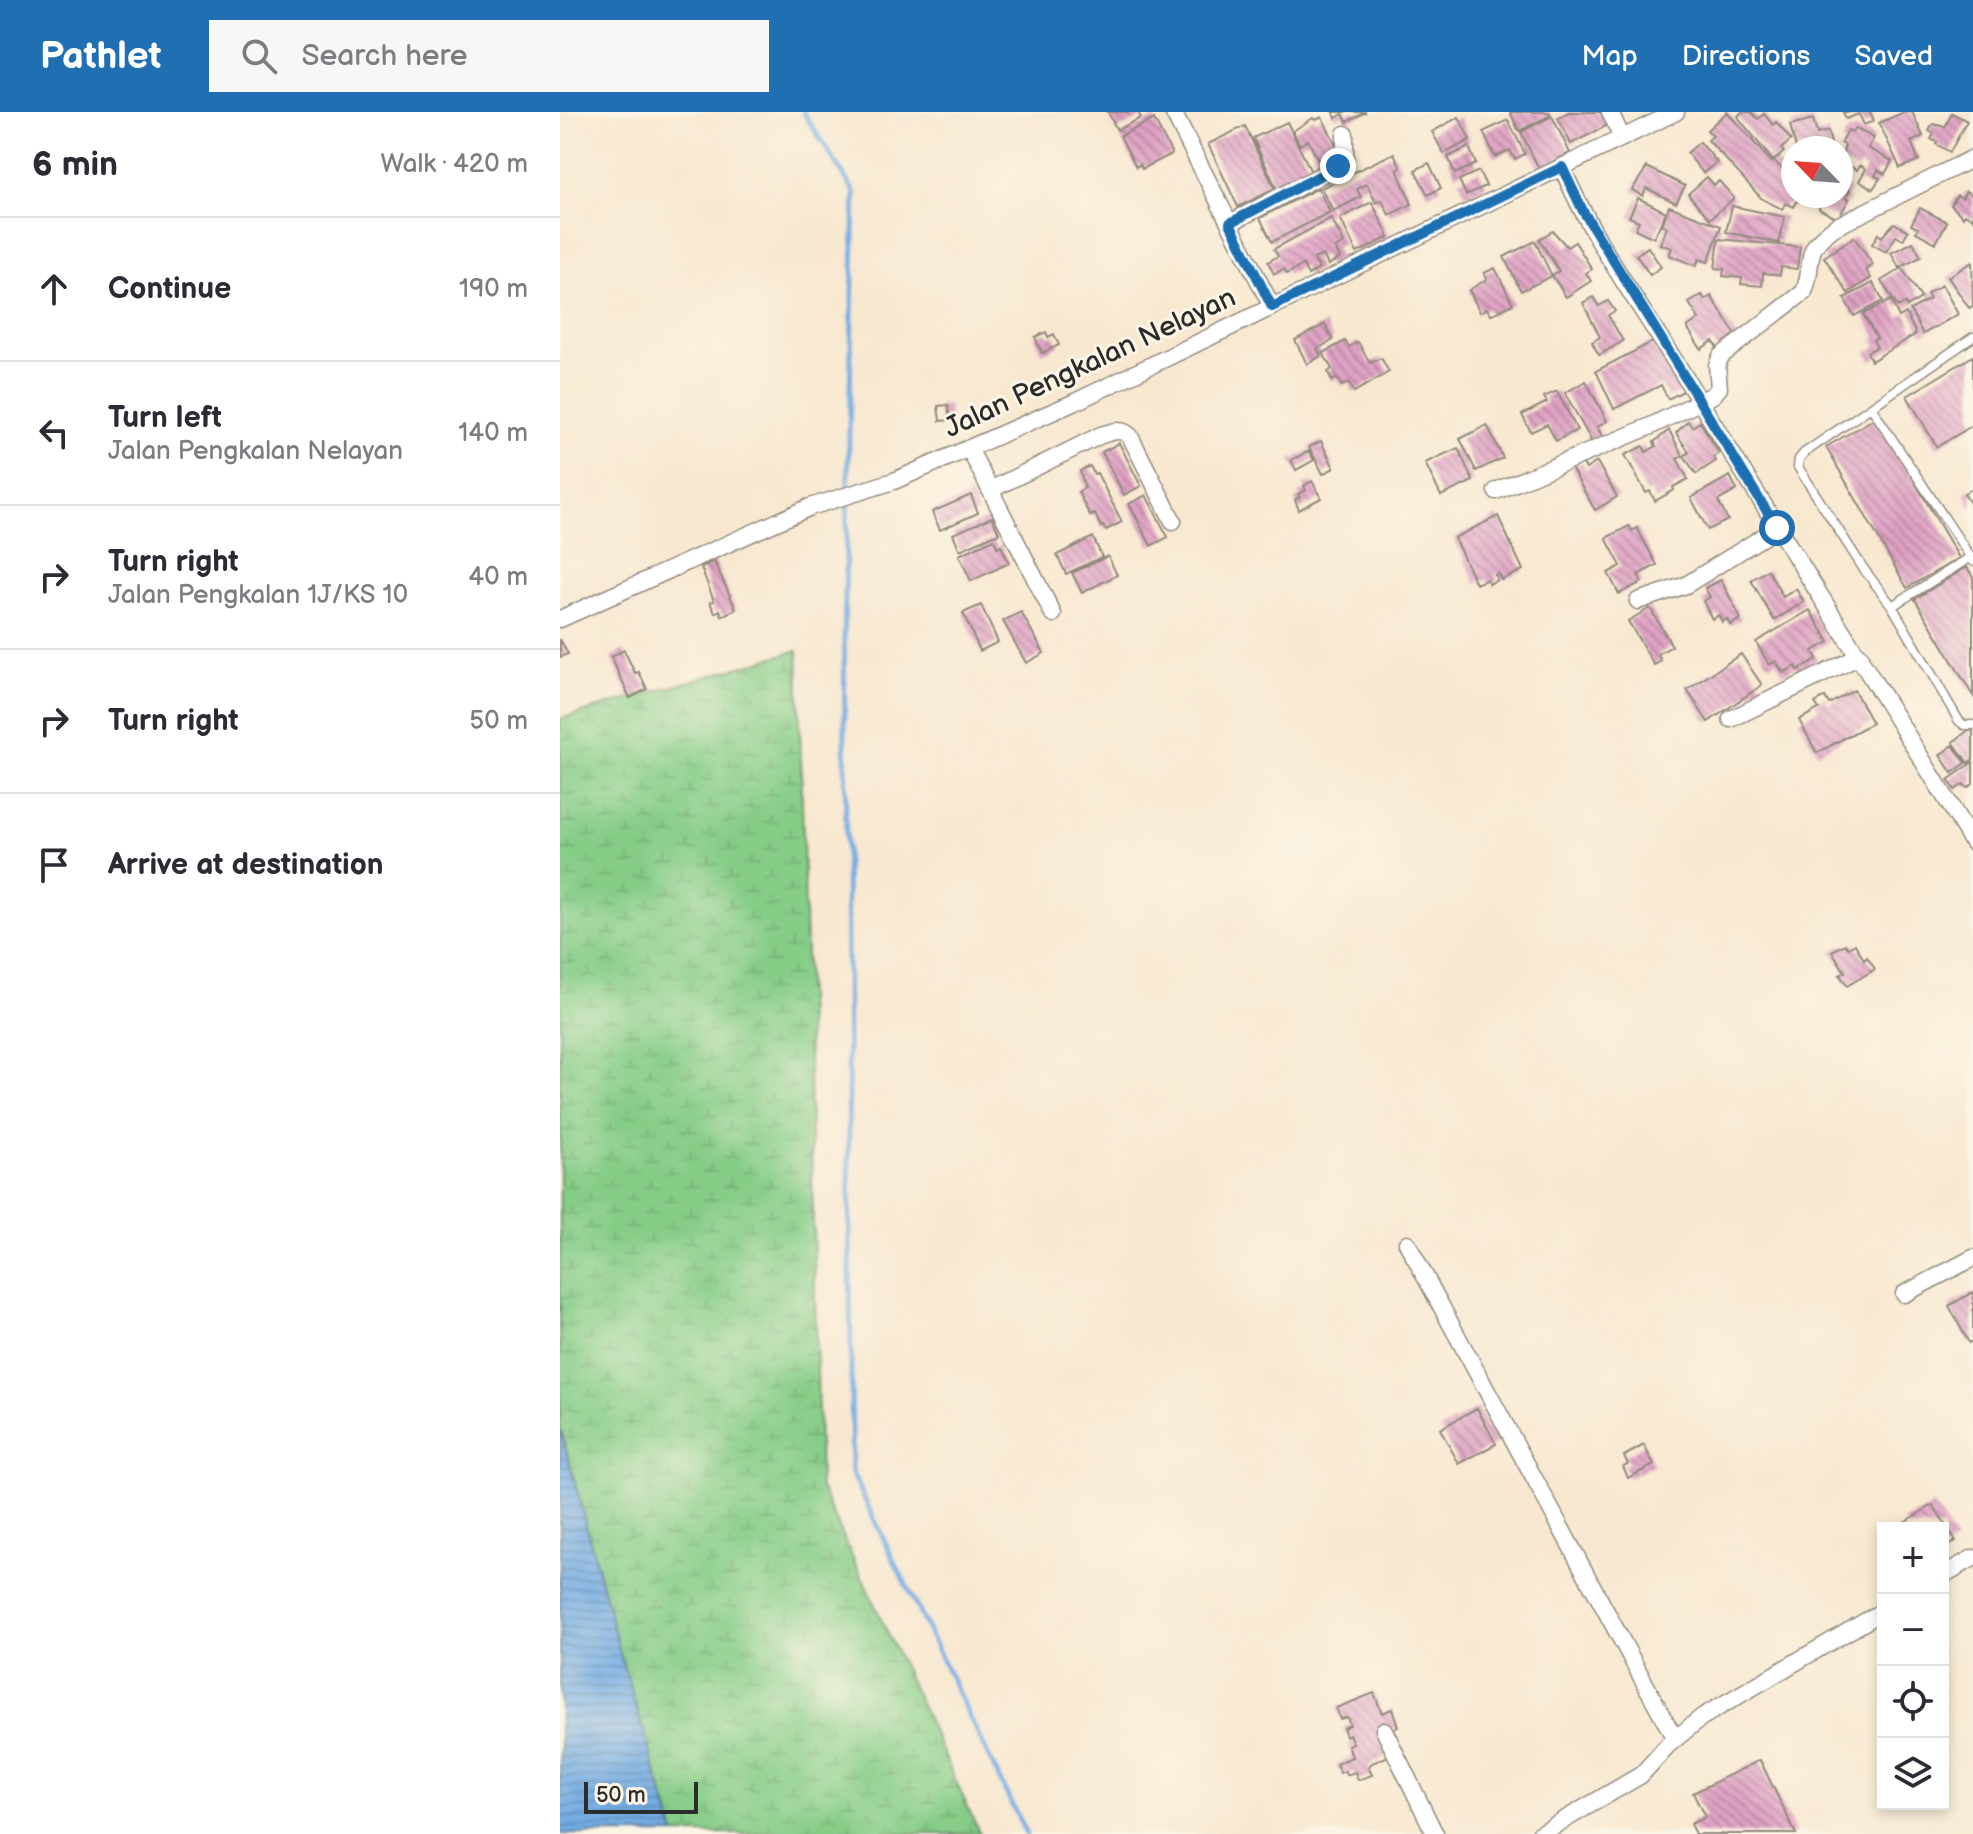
<!DOCTYPE html>
<meta charset="utf-8">
<style>
body{margin:0;font-family:"Balsamiq Sans",sans-serif;background:#f7f7f7;color:#2b2b33}
.controls{position:absolute;right:24px;bottom:24px;display:grid;overflow:hidden;border-radius:0px;box-shadow:0 4px 12px #0003}
.controls button{width:72px;height:72px;display:grid;place-items:center;padding:0;border:0;border-bottom:2px solid #e1e1e2;background:#fff;color:#2b2b33;font:40px sans-serif}
.compass{position:absolute;left:1221px;top:24px;width:72px;height:72px;border-radius:50%;background:#fff;box-shadow:0 4px 12px #0003;rotate:295deg}
.scale{position:absolute;left:24px;bottom:20px;width:114px;box-sizing:border-box;padding-left:8px;border:4px solid #2b2b2b;border-top:0;font-size:22px;line-height:28px;white-space:nowrap;color:#2b2b2b;-webkit-text-stroke:6px #fcf5e5;paint-order:stroke}
.stop{position:absolute;width:24px;height:24px;margin:-18px;border:6px solid #1f6fb2;border-radius:50%;background:#fff}
.stop.end{background:#1f6fb2;border-color:#fff;box-shadow:0 2px 8px #0008}
.list{margin:0;padding:0;list-style:none}
h2{display:flex;justify-content:space-between;align-items:center;height:104px;margin:0;padding:0 32px;font-size:34px}
h2 small{font-size:26px;font-weight:400;color:#7c7c81}
.list li{display:grid;grid-template-columns:52px 1fr auto;gap:24px;align-items:center;box-sizing:border-box;height:144px;padding:0 32px;border-top:2px solid #e1e1e2}
.list b{display:block;font-size:30px;white-space:nowrap}
.list p{margin:0;font-size:26px;white-space:nowrap;color:#7c7c81}
.list em{font-size:26px;font-style:normal;color:#7c7c81}
.icon{flex:none;width:44px;height:44px;fill:none;stroke:currentColor;stroke-width:2;stroke-linecap:round;stroke-linejoin:round}
.map{position:relative;flex:none;width:1413px;height:1722px;overflow:hidden}
header{display:flex;align-items:center;gap:48px;box-sizing:border-box;height:112px;padding:0 40px;background:#1f6fb2;color:#fff}
header strong{font-size:38px}
nav{display:flex;gap:44px;margin-inline-start:auto;font-size:28px}
.search{width:560px;height:72px;background:#f7f7f7;display:flex;align-items:center;gap:20px;box-sizing:border-box;padding:0 28px;border-radius:0px;color:#7c7c81;font-size:30px}
main{display:flex}
aside{flex:1;background:#fff}
.map>svg:first-child{display:block}
.wetland{fill:url(#wetland-marsh);stroke:#587c5a;stroke-width:2}
.water{fill:url(#water-rules);stroke:#4f6c87;stroke-width:2}
.lines{fill:none;stroke-linecap:round;stroke-linejoin:round}
.stream{stroke:#73ace3;stroke-width:5}
.building{fill:url(#building-back-hatch)}
.service-casing{stroke:#928a7e;stroke-width:11}
.minor-casing{stroke:#928a7e;stroke-width:19}
.service{stroke:#fff;stroke-width:8}
.minor{stroke:#fff;stroke-width:16}
.route{stroke:#1f6fb2;stroke-width:10}
.labels{text-anchor:middle;dominant-baseline:central;stroke-width:6;stroke-linejoin:round;paint-order:stroke}
.street-label{font-size:28px;fill:#2b2b2b;stroke:#fcf5e5}
</style>
<header>
<strong>Pathlet</strong>
<div class="search"><svg class="icon" aria-label="search" viewBox="0 0 24 24"><circle cx="10" cy="10" r="6"/><path d="M15 15l6 6"/></svg>Search here</div>
<nav><a>Map</a><a>Directions</a><a>Saved</a></nav>
</header>
<main>
<aside>
<h2>6 min<small>Walk · 420 m</small></h2>
<ul class="list">
<li><svg class="icon" aria-label="ahead" viewBox="0 0 24 24"><path d="M12 20V5M6 11l6-6 6 6"/></svg><div><b>Continue</b></div><em>190 m</em></li>
<li><svg class="icon" aria-label="left" viewBox="0 0 24 24"><path d="M17 20v-9H6M10 6l-5 5 5 5"/></svg><div><b>Turn left</b><p>Jalan Pengkalan Nelayan</p></div><em>140 m</em></li>
<li><svg class="icon" aria-label="right" viewBox="0 0 24 24"><path d="M7 20v-9h11M14 6l5 5-5 5"/></svg><div><b>Turn right</b><p>Jalan Pengkalan 1J/KS 10</p></div><em>40 m</em></li>
<li><svg class="icon" aria-label="right" viewBox="0 0 24 24"><path d="M7 20v-9h11M14 6l5 5-5 5"/></svg><div><b>Turn right</b></div><em>50 m</em></li>
<li><svg class="icon" aria-label="arrive" viewBox="0 0 24 24"><path d="M6 21V4h12l-3 4 3 4H6"/></svg><div><b>Arrive at destination</b></div></li>
</ul>
</aside>
<div class="map">
<svg width="1413" height="1722" viewBox="0 0 1413 1722">
<defs>
<pattern id="wetland-marsh" width="20" height="14" patternUnits="userSpaceOnUse" patternTransform="scale(2)"><rect width="20" height="14" fill="#86cd88"/><path d="M1 5h8M5 5V1M11 12h8M15 12V8" fill="none" stroke="#74b076"/></pattern>
<pattern id="water-rules" width="6" height="5" patternUnits="userSpaceOnUse" patternTransform="scale(2)"><rect width="6" height="5" fill="#73ace3"/><path d="M0 2.5h6" fill="none" stroke="#5f8cb8"/></pattern>
<pattern id="building-back-hatch" width="6" height="6" patternUnits="userSpaceOnUse" patternTransform="scale(2)"><rect width="6" height="6" fill="#dfa1c4"/><path d="M-1 5l2 2M0 0l6 6M5-1l2 2" fill="none" stroke="#b5839f"/></pattern>
</defs>
<rect width="100%" height="100%" fill="#fcf5e5"/>
<filter id="ink" filterUnits="userSpaceOnUse"><feTurbulence type="fractalNoise" baseFrequency=".0125" numOctaves="2"/><feDisplacementMap in="SourceGraphic" scale="16" xChannelSelector="R" yChannelSelector="G"/><feConvolveMatrix kernelMatrix="1 2 1 2 8 2 1 2 1" color-interpolation-filters="sRGB"/></filter>
<filter id="wash" filterUnits="userSpaceOnUse"><feTurbulence type="fractalNoise" baseFrequency=".006" numOctaves="4" result="noise"/><feDisplacementMap in="SourceGraphic" scale="32" xChannelSelector="R" yChannelSelector="G"/><feGaussianBlur stdDeviation="1.8" result="paint"/><feColorMatrix in="noise" values="0 0 0 0 0 0 0 0 0 0 0 0 0 0 0 0 0 1.4 0 .05"/><feComposite in="paint" operator="in"/></filter>
<g filter="url(#wash)">
<rect width="100%" height="100%" fill="#f8e8d0"/>
<path class="wetland" d="M238 538 260 1374 420 1722H115L62 1549 0 1315V607Z"/>
<path class="water" d="M0 1315 62 1549 115 1722H0Z"/>
<g class="lines">
<path class="stream" d="M243 0 295 81 284 524 292 1361 466 1722"/>
</g>
<g id="blocks">
<path class="building" d="M548 0H578L581 6 557 18Z
M773 0H806L787 10 783 2 776 6Z
M950 0H989L991 3 959 19Z
M1009 0H1041L1048 13 1011 32 998 6Z
M1167 0 1212 51 1214 49 1233 67V84H1239L1234 95 1226 91 1222 97 1202 87 1148 28 1153 24 1147 18Z
M1182 0H1191L1198 7 1204 2 1213 13 1216 10 1231 28 1221 37 1224 40 1213 49 1181 9 1178 4Z
M1283 0H1310L1314 9 1304 13 1299 2 1286 7Z
M1344 0H1352L1363 24 1351 30 1359 48 1340 56 1319 11Z
M1392 1 1407 9 1390 40 1376 32 1377 30 1371 27 1374 22 1369 19 1373 12 1385 15Z
M992 4 1010 41 979 57 961 20Z
M762 5 778 37 758 48 748 28 740 33 733 19 753 6 755 8Z
M899 5 910 28 884 42 872 20Z
M594 7 612 42 582 57 580 52 576 55 560 24Z
M1253 7 1257 22 1268 19 1272 36H1236L1230 13Z
M948 8 965 42 955 47 950 38 935 45 923 20Z
M727 10 752 62 717 78 693 26Z
M685 14 715 77 678 95 648 32Z
M1295 16 1314 26 1308 36 1332 49 1325 62 1318 58 1315 64 1320 66 1313 77 1299 69 1306 57 1300 53 1297 58 1281 49 1285 33 1281 31 1288 18 1292 20Z
M1140 30 1157 50 1143 61 1127 41Z
M909 35 916 52 895 62 888 45Z
M834 41 841 56 837 58 852 92 829 103 822 88 816 91 807 72 797 77 801 85 773 99 761 76Z
M869 51 881 76 868 83 855 58Z
M1087 55 1125 74 1116 91 1086 76 1083 84 1072 78Z
M919 59 926 74 906 83 899 68Z
M1281 63 1289 67 1285 75 1290 78 1286 86 1289 87 1278 107 1259 97 1261 88 1253 84H1281Z
M1147 65 1154 73 1159 69 1174 86 1150 107 1128 82Z
M758 76 770 100 712 130 700 106Z
M1406 79 1413 84V107L1405 102 1403 105 1391 93 1397 83 1402 86Z
M1078 86 1106 100 1094 126 1075 117 1079 109 1069 105Z
M812 90 829 125 797 141 780 106Z
M1109 94 1161 114 1148 150 1139 147 1136 154 1109 143 1112 136 1100 132 1107 115 1102 113Z
M1172 94 1225 105 1219 131 1166 120Z
M1360 96 1387 110 1376 131 1356 120 1358 116 1351 113Z
M771 106 784 131 775 136 780 146 768 153 763 143 754 147 759 157 748 163 743 153 727 162 724 157 714 162 708 150 718 144 714 137Z
M1334 111 1348 119 1343 128 1336 124 1326 140 1312 132 1318 122 1322 125Z
M993 119 1007 135 1015 130 1032 157 1026 161 1031 169 1006 185 992 163 999 159 979 127Z
M1294 125 1313 153 1306 158 1311 166 1288 181 1264 145Z
M1159 127 1240 135 1237 157 1221 155 1220 163 1203 161 1202 174 1181 172 1182 166 1163 164 1164 157 1155 156Z
M975 129 992 164 961 179 944 145Z
M1353 130 1361 145 1339 156 1331 141Z
M1088 135 1101 155 1090 163 1076 143Z
M1412 150 1413 194 1409 196 1388 165Z
M935 156 953 192 931 203 927 196 920 200 909 178 927 167 924 161Z
M1342 156 1361 186 1347 195 1345 191 1338 195 1321 169Z
M1313 171 1323 189 1294 204 1284 186Z
M1382 173 1398 202 1363 222 1350 198 1370 187 1367 182Z
M1142 183 1145 188 1151 184 1177 225 1158 237 1153 229 1141 237 1127 215 1139 207 1129 191Z
M1033 185 1039 194 1048 189 1055 199 1048 203 1063 229 1039 243 1032 230 1040 225 1023 191Z
M1331 188 1339 205 1346 201 1356 222 1311 249 1307 240 1317 235 1313 228 1317 226 1303 202Z
M765 212 773 228 757 237 761 244 747 252 735 228Z
M486 220 488 225 494 222 499 233 482 241 475 225Z
M1096 228 1127 277 1108 287 1101 273 1054 297 1036 259Z
M785 229 789 235 798 230 810 251 821 246 829 260 794 280 789 270 782 274 777 266 772 269 768 260 772 257 763 241Z
M1413 244V313L1377 335 1347 284Z
M1026 269 1047 309 1037 315 1044 328 1034 334 1005 281Z
M997 279 1017 318 996 329 987 312 971 320 962 303 987 290 984 285Z
M388 293 390 308 380 309 378 294Z
M1317 305 1399 446 1347 476 1266 335Z
M1128 309 1132 315 1140 310 1159 341 1153 345 1156 349 1136 362 1124 344 1129 340 1116 321Z
M927 313 943 346 916 359 900 327Z
M1109 318 1123 344 1117 347 1128 367 1113 375 1114 378 1095 389 1090 379 1086 381 1065 343 1083 334 1086 340 1096 334 1094 330Z
M761 329 774 356 763 362 749 335Z
M559 331 581 374 564 383 542 340Z
M898 336 913 369 881 384 865 351Z
M749 339 754 348 736 358 731 348Z
M1022 350 1026 357 1037 350 1057 385 1035 398 1011 356Z
M530 354 534 362 537 361 562 410 546 418 543 414 541 415 535 402 530 404 518 380 525 376 520 359Z
M1170 364 1177 378 1158 389 1168 408 1148 418 1131 386Z
M752 369 761 386 739 398 735 388 740 385 738 382 746 378 744 374Z
M1413 376V396L1404 381Z
M411 383 418 401 380 418 372 400Z
M586 383 608 425 591 434 569 392Z
M938 404 963 458 941 468 938 461 935 463 937 468 929 472 927 467 916 472 894 426Z
M432 405 439 421 400 438 393 422Z
M1069 414 1072 419 1077 416 1097 453 1078 463 1082 470 1059 482 1048 461 1061 454 1046 426Z
M533 425 542 445 506 462 497 443Z
M434 427 437 435 441 433 449 451 411 469 399 443Z
M548 444 557 463 522 481 512 461Z
M154 449 176 497 162 504 160 498 155 501 150 490 154 489 141 455Z
M1407 455 1413 465V584L1355 487Z
M1208 458 1223 485 1236 477 1244 490 1214 508 1191 468Z
M1161 468 1181 507 1170 513 1167 507 1162 510 1159 503 1152 507 1143 489 1150 485 1145 476Z
M421 493 438 530 420 539 403 501Z
M1090 496 1112 534 1098 542 1101 549 1094 553 1068 509Z
M1250 498 1269 530 1253 539 1257 547 1238 558 1236 554 1223 561 1216 549 1209 553 1196 530Z
M461 500 484 541 466 551 443 509Z
M0 527 8 542 0 545Z
M64 538 75 561 79 560 87 577 70 586 51 545Z
M1181 542 1202 573 1148 610 1127 578Z
M1294 578 1312 611 1257 641 1239 608 1259 597 1255 591 1265 585 1269 592Z
M1410 617 1413 620V647L1408 651 1393 630Z
M1393 633 1406 651 1392 661 1380 643Z
M1413 650V672L1407 676 1404 672 1395 678 1388 668Z
M1285 832 1288 836 1295 832 1304 848 1307 845 1315 857 1287 874 1280 863 1285 860 1272 839Z
M1413 1180V1229L1409 1231 1389 1194Z
M917 1296 936 1332 899 1352 880 1317Z
M1084 1333 1094 1353 1068 1366 1063 1354 1068 1352 1064 1344Z
M1373 1393 1396 1429 1383 1437V1416H1348L1344 1410Z
M814 1581 822 1601 832 1597 838 1615 826 1620 831 1643 812 1651 808 1655 812 1663 798 1668 795 1660 786 1663 785 1659 780 1661 776 1652 792 1645 788 1633 793 1631 789 1622 786 1624 783 1616 790 1613 787 1605 780 1607 776 1596Z
M1200 1648 1236 1722H1135L1130 1712 1145 1705 1133 1681Z"/>
</g>
</g>
<g filter="url(#ink)">
<use href="#blocks" fill-opacity="0" stroke="#928a7e" stroke-width="2"/>
<g class="lines">
<g class="service-casing">
<path id="service" d="M1413 225 1244 341 1239 347 1238 355 1303 456 1332 494 1399 609 1404 613H1413
M1311 295 1413 449
M1332 494 1411 445"/>
</g>
<g class="minor-casing">
<path id="minor" d="M613 0 712 195
M1050 0 1062 26
M1002 55C1034 132 1088 204 1131 275 1224 428 1321 578 1413 731
M670 111 778 54 785 45V22
M409 336 493 502
M430 378 541 323C551 320 561 315 570 324L613 409
M936 379 1091 314 1153 283 1159 276 1157 253 1161 244 1244 180C1256 148 1240 139 1275 115L1413 46
M1078 489 1126 473 1217 416
M0 507 250 395 334 369 515 290 1116 0
M1171 607 1300 544
M847 1131 1115 1627
M1344 1182 1413 1146
M1383 1463 1413 1446
M824 1618 875 1722
M980 1722 1081 1663 1108 1633 1142 1605 1323 1499"/>
</g>
<use href="#service" class="service"/>
<use href="#minor" class="minor"/>
</g>
</g>
<g class="lines" filter="url(#ink)">
<path class="route" d="M778 54 670 111 712 195 1002 55 1023 99 1217 416"/>
</g>
<g class="labels">
<g class="street-label">
<text transform="translate(530 251) rotate(-25)">Jalan Pengkalan Nelayan</text>
</g>
</g>
</svg>
<div class="controls">
<button>+</button>
<button>−</button>
<button><svg class="icon" aria-label="locate" viewBox="0 0 24 24"><circle cx="12" cy="12" r="6"/><path d="M12 2v4M12 18v4M2 12h4M18 12h4"/></svg></button>
<button><svg class="icon" aria-label="layers" viewBox="0 0 24 24"><path d="M12 4l9 5-9 5-9-5zM3 14l9 5 9-5"/></svg></button>
</div>
<svg class="compass" viewBox="-18 -18 36 36"><path d="M0-13l5 13h-10z" fill="#e53935"/><path d="M0 13l5-13h-10z" fill="#7c7c81"/></svg>
<div class="scale">50 m</div>
<div class="stop" style="left:1217px;top:416px"></div>
<div class="stop end" style="left:778px;top:54px"></div>
</div>
</main>
